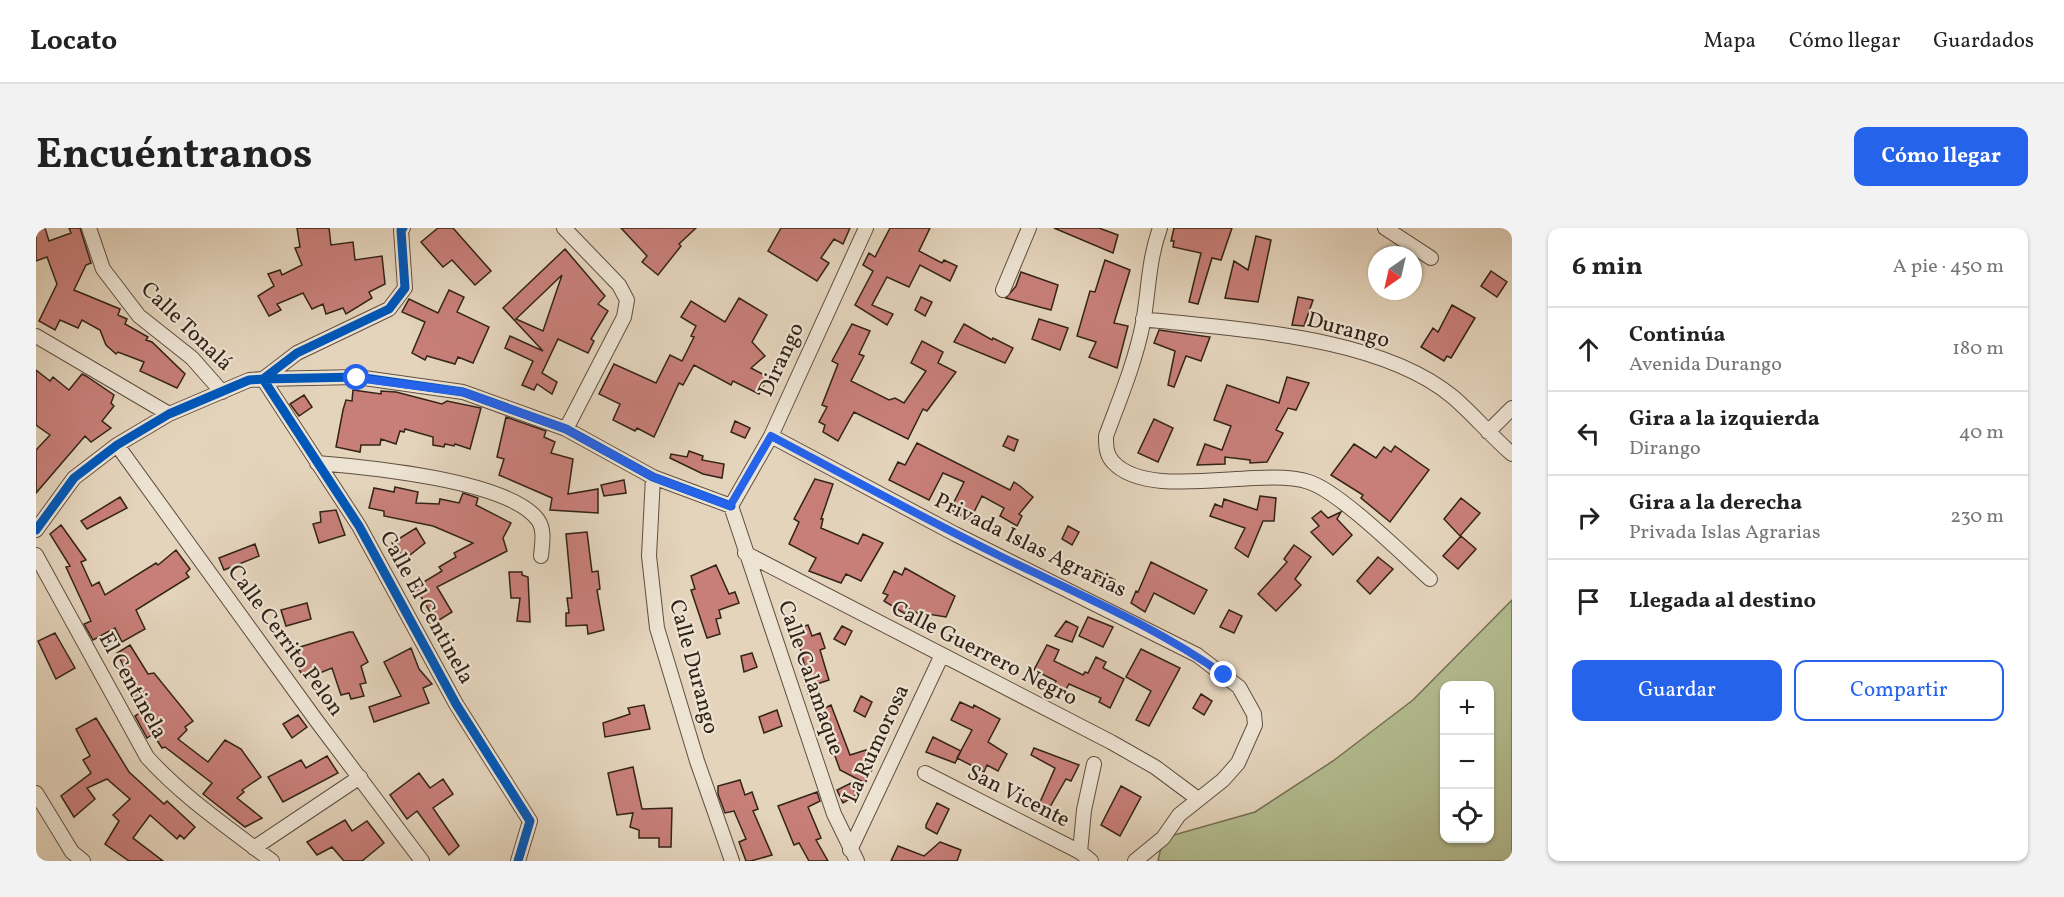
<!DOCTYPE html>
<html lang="es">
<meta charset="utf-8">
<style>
body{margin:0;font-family:Vollkorn,serif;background:#f2f2f2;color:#222}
.controls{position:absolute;right:18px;bottom:18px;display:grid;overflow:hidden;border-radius:12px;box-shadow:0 2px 4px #0004}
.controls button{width:54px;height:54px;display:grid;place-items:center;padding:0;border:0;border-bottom:2px solid #e0e0e0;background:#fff;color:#222;font:30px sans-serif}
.compass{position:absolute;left:1332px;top:18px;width:54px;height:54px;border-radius:50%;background:#fff;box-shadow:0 2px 4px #0004;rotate:214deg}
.stop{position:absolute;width:18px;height:18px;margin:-14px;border:4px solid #2563eb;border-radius:50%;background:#fff}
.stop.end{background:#2563eb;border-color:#fff;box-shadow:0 2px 6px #0008}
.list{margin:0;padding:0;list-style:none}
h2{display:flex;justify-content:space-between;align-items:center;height:78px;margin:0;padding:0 24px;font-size:26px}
h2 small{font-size:20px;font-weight:400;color:#767676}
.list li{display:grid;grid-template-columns:39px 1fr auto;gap:18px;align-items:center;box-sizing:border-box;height:84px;padding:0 24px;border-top:2px solid #e0e0e0}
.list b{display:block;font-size:22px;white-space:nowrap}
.list p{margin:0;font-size:20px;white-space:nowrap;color:#767676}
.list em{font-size:20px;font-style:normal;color:#767676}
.actions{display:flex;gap:12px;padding:18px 24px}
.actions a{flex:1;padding:14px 0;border:2px solid #2563eb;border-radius:12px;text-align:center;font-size:21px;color:#2563eb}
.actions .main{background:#2563eb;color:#fff}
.icon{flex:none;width:33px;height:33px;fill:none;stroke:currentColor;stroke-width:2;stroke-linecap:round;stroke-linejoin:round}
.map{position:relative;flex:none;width:1476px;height:633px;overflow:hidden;border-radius:12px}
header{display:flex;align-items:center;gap:36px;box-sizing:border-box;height:84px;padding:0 30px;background:#fff;border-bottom:2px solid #e0e0e0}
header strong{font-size:28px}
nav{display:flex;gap:33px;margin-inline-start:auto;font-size:21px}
.intro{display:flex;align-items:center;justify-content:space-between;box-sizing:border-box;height:144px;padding:0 36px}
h1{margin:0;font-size:42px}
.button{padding:15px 27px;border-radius:12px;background:#2563eb;color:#fff;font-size:21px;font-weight:700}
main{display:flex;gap:36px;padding:0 36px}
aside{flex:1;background:#fff;border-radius:12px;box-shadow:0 2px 4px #0004}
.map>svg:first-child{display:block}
.green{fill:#b3bd91;stroke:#737054;stroke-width:1.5;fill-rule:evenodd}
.building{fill:#c87f79;stroke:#332318;stroke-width:1.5;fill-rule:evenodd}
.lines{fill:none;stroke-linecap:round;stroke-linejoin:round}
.street-casing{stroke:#5f4f41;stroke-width:16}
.street{stroke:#ede3d3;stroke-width:14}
.cycleway-casing{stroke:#ede3d3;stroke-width:13}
.cycleway{stroke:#0057b8;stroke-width:9}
.route{stroke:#2563eb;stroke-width:8}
.labels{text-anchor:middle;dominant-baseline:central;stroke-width:4.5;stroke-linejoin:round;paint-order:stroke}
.street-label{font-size:22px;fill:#332318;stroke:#ede3d3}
</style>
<header>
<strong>Locato</strong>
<nav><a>Mapa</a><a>Cómo llegar</a><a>Guardados</a></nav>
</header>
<div class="intro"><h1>Encuéntranos</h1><a class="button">Cómo llegar</a></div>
<main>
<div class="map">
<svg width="1476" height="633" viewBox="0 0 1476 633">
<rect width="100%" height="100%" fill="#e4d4bc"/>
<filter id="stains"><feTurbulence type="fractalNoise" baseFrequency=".00333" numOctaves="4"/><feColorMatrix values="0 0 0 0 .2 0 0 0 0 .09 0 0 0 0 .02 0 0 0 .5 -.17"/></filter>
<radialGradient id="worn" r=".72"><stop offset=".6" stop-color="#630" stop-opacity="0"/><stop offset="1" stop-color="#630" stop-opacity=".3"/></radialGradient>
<path class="green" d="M1476 372V633H1122L1127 610 1219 584 1297 533 1377 472ZM1408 458H1454V610H1408Z"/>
<path class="building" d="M0 0H9L13 13 35 5 33 0H44L55 35 50 37 38 62 84 81 82 87 91 91 89 96 112 109 110 112 116 114 149 146 141 160 104 143 108 134 82 124 80 126 70 117 64 102 46 92 42 100 24 92 19 102 3 93 21 56 11 29 0 33Z
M261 0H293L295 17 317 14 319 32 346 28 349 56 333 64 336 70 310 86 307 80 290 86 287 76 276 81 267 65 241 76 245 82 233 88 222 68 238 58 232 46 244 42 246 47 266 37 259 20 264 19Z
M402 0H417L455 43 439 57 416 32 407 39 385 14Z
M585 0H660L643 16 645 18 622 47 606 34 611 28Z
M745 0H814L807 16 798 11 785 30 793 35 781 53 732 23Z
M854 0H894L883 23 906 35 908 32 921 38 914 53 884 37 873 59 851 49 836 77 857 86 851 97 819 77 837 43 827 37 833 25 839 29Z
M1018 0H1063L1082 7 1077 25Z
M1138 0H1196L1185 32 1176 30 1162 76 1153 74 1165 25 1137 19 1138 13H1135Z
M1220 8 1235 12 1222 74 1189 70 1198 33 1212 42Z
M529 21 569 68 562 76 572 83 555 111 558 113 552 125 522 111 506 145 521 154 516 166 501 156 498 162 486 157 497 133 469 120 474 108 507 123 467 80ZM526 47 507 103 480 91Z
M1069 32 1094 42 1078 95 1092 98 1081 140 1053 129 1060 114 1041 108 1054 63 1059 64Z
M1455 43 1471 54 1461 69 1445 58Z
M985 44 1022 57 1015 82 970 70 980 58Z
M413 62 428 69 421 84 453 99 437 135 422 129 419 136 391 128 389 132 376 125 389 94 366 84 373 71 402 85Z
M885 69 896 74 889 88 879 82Z
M1262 69 1277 72 1268 98 1256 97Z
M703 70 731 87 716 114 729 128 715 140 732 149 723 166 697 153 695 157 658 137 647 157 643 155 618 209 601 200 599 203 577 192 584 176 563 166 578 136 620 155 634 127 646 133 658 109 655 108 660 98 645 89 655 73 689 94Z
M1416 77 1439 90 1415 130 1411 128 1408 133 1385 119 1397 100 1402 104Z
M1003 91 1032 100 1024 122 996 111Z
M816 96 834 103 823 126 828 128 815 153 853 172 859 170 868 175 890 143 875 135 886 113 907 124 902 135 920 144 891 183 887 181 872 211 818 184 802 213 787 204 789 197 783 194 791 179 786 177 802 136 796 133Z
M928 96 956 112 957 110 977 120 969 135 918 114Z
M1123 102 1174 109 1165 133 1150 128 1138 159 1132 157 1139 123 1118 115Z
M0 142 14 153 17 149 33 162 46 146 50 148 78 167 75 175 78 178 66 193 75 200 55 214 49 208 0 265V222L14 207 0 197Z
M1251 149 1273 155 1260 182 1252 180 1240 202 1247 205 1231 234 1214 235V232L1189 229V236L1161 237 1169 216 1186 222 1195 198 1178 192 1191 157 1243 175Z
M317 162 345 166V163L360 164 406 176 411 173 445 180 434 221 419 216 418 218 409 216 408 219 397 217V209L369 201 368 204 364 203 360 216 345 211 344 217H325L324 224 300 219 307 182 310 172 316 173Z
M268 167 276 179 263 188 254 176Z
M470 189 510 203 508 209 519 214 515 225 537 231 532 266 562 261V285L514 282 516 270 463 247 468 231 461 229Z
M1118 191 1137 200 1122 234 1102 225Z
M699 193 714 200 709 210 695 204Z
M972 208 982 212 978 223 967 218Z
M881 215 974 262 978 254 984 258 997 269 983 286 986 288 981 298 964 288 968 280 946 268 934 292 914 282 928 254 907 245 893 272 853 252 862 234 869 237Z
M1318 216 1340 230 1348 219 1355 224 1359 218 1393 242 1354 294 1325 270 1327 267 1295 247Z
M653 223 667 228 666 232 688 236 686 250 667 246 634 230 635 226 651 229Z
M779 251 797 256 785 291H787L785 300 822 316 827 306 847 315 825 353 810 346 805 355 773 343 780 330 753 316 763 294 758 291Z
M588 252 590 265 568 268 565 257Z
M359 259 382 264 380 275 403 276 404 271 423 275 427 265 442 270 440 277 475 295 467 310 471 323 401 359 416 384 400 394 384 367 380 369 376 361 406 343 403 339 420 329 418 325 437 315 397 298 348 288V283L333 280 338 260 358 264Z
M1224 268 1240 270 1238 293H1227L1212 329 1199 320 1209 300 1174 288 1179 276 1186 279 1188 271 1221 282Z
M84 269 91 280 51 301 45 293Z
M1425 270 1444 285 1424 308 1408 291Z
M300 282 309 307 283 315 277 296 285 294 284 284Z
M1285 283 1292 290 1305 284 1301 291 1316 307 1297 327 1275 304 1283 298 1276 290Z
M25 297 50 332 45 334 56 358 63 354 69 367 120 335 122 337 140 322 154 341 150 345 153 349 100 382 109 401 86 414 79 400 57 412 48 396 55 393 30 339 34 338 14 306Z
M1032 298 1043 304 1036 317 1026 311Z
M380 300 389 315 369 331 356 315Z
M551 304 556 344 562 343 564 361 561 362 568 402 552 406 551 397 530 398V385H533L531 370H536L530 306Z
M1425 308 1440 321 1422 341 1407 328Z
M219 316 223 328 188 342 183 330Z
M1258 317 1275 329 1259 351 1265 357 1240 383 1222 366 1251 334 1248 331Z
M1342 329 1357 341 1334 366 1321 353Z
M1115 334 1171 362 1158 386 1118 365 1109 384 1095 375 1100 363 1102 364Z
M680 337 693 366 699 364 703 375 683 382 685 390 680 391 684 406 671 410 655 362 659 361 655 348Z
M869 340 919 368 910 389 892 386 890 389 873 381 871 387 848 373 852 367 847 365 858 343 866 347Z
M1060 342 1079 352 1074 363 1054 354Z
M473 344H486V347L492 349 494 394 481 393 484 370H475Z
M271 375 275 391 250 398 245 382Z
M1193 382 1206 388 1198 405 1184 399Z
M1052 389 1077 399 1067 419 1043 408Z
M1030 393 1042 399 1036 414 1019 408Z
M772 397 776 408 784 405 789 420 784 422 793 452 781 456 789 480 795 477 814 527 830 522 836 542 829 555 804 542 785 489 781 491 766 448 771 446 759 401Z
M806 398 816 403 809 417 798 411Z
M313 404H317L332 434 325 438 330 455 324 456 328 468 315 471 313 465 305 467 296 440 269 451 251 423Z
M19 405 39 440 20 451 2 413Z
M94 417 112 446 118 445 157 493 149 499 151 502 142 511 172 534 189 512 205 521 225 549 206 562 208 564 201 570 226 590 209 599 167 566 176 555 129 519 126 520 117 506 111 510 99 488 107 483 95 461 98 459 81 425Z
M1011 417 1023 422 1018 433 1047 447 1049 444 1052 445 1060 429 1070 434 1067 440 1088 451 1074 480 1063 474 1065 470 1033 456 1028 465 1016 459 1020 453 998 442Z
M375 420 383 441 396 456 387 460 393 475 338 494 333 479 365 468 348 434Z
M1105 421 1144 440 1113 498 1100 492 1115 463 1090 449Z
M716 425 721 439 708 444 705 428Z
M1165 466 1176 473 1168 487 1157 480Z
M825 468 836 474 829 489 818 483Z
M924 474 937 480 938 477 964 491 952 514 971 526 962 543 951 537 948 544 921 530 936 502 915 492Z
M608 477 614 501 569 509 567 495 594 486 592 480Z
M741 482 746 498 728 505 723 489Z
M262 487 271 499 256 510 247 496Z
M60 490 93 544 128 576 131 573 159 599 148 611 144 607 141 611 114 587 97 610 127 633H93L69 616 83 593 77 587 94 571 71 551 51 560 59 571 38 589 25 568 55 545 47 532 54 528 40 501Z
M897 509 925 523 919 535 890 524Z
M998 520 1043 537 1035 553 1030 551 1010 586 1001 581 1019 540 995 527Z
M291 528 302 545 247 574 232 549 265 532 270 540Z
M597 539 606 581 636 580 635 619H623V610H603V602L594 599 597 585 581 587 572 545Z
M383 545 394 560 407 551 417 566 397 580 423 618 413 627 381 583 371 591 354 567Z
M704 552 709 567 716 564 722 581 717 583 736 627 715 633H710L703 614 710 611 698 583 689 585 682 566V558Z
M815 555 820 567 807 575 801 562Z
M1085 558 1105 569 1084 608 1065 597Z
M781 564 784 573 772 579 785 610 780 612 792 633H773L763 615 758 617 742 578Z
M901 575 913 581 901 606 890 600V597Z
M309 592 316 603 331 593 348 615 326 633H308L296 619 281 627 271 614Z
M904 614 925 622 921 633H855L862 618 888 628Z"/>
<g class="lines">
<g class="street-casing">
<path id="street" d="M53 0 67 41 103 88 156 130 186 164
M367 0 365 2 369 60 353 81 261 125 227 151 323 298 420 476 494 593 482 633
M528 0 583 57 591 72 588 89 530 201
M1124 0C1112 34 1113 62 1107 95 1099 135 1084 170 1070 208 1070 217 1070 227 1077 234 1113 274 1225 238 1273 254 1304 264 1367 327 1394 351
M1349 0 1395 30
M967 62 993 0
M1107 91C1201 102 1342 107 1417 169 1438 187 1455 208 1476 226
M0 108 133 186
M1452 204 1476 180
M735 208 919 306 1161 427 1203 459 1218 486 1219 497 1202 535 1187 552 1143 587 1127 610 1099 633
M81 217 280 492 386 633
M281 235C329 239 473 252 502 292 509 302 506 316 505 328
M617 249 613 328 621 400 661 533 696 633
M695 278 798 586 821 633
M695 278 735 208 830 0
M0 302 38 250 81 217 133 186 213 152 227 151 321 149 427 164 530 201 617 249 695 278
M709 325 1075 514 1119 539 1162 571
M0 327 111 529C147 569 193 600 236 633
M889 545 1044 624 1055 633
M0 565 36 624 47 633
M218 620 324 549
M814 622 905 429
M1044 624 1048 582 1058 536"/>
</g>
<use href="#street" class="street"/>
<g class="cycleway-casing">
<path id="cycleway" d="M367 0 365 2 369 60 353 81 261 125 227 151 323 298 420 476 494 593 482 633
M0 302 38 250 81 217 133 186 213 152 227 151 321 149 427 164 530 201 617 249 695 278"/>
</g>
<use href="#cycleway" class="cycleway"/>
</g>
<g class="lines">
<path class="route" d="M321 150 427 164 530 201 617 249 694 278 735 208C812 249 889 291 968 330 1042 366 1121 399 1188 447"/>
</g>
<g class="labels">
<g class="street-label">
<text transform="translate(150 99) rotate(44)">Calle Tonalá</text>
<text transform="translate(1312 103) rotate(15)">Durango</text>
<text transform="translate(746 132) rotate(-65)">Dirango</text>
<text transform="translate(994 318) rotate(26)">Privada Islas Agrarias</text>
<text transform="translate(390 380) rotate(61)">Calle El Centinela</text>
<text transform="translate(249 413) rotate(54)">Calle Cerrito Pelon</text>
<text transform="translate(948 426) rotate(27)">Calle Guerrero Negro</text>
<text transform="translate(657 439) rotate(75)">Calle Durango</text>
<text transform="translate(774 450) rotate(71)">Calle Calamaque</text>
<text transform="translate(96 458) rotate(61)">El Centinela</text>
<text transform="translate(841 516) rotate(-65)">La Rumorosa</text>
<text transform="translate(982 569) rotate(27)">San Vicente</text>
</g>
</g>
<rect width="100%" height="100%" filter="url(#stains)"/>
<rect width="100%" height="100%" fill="url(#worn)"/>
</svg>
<div class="controls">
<button>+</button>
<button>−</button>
<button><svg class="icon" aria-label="locate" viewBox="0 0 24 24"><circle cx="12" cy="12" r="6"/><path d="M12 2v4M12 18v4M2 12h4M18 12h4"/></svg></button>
</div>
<svg class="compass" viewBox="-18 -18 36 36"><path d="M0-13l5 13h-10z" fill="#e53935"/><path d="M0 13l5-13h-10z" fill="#767676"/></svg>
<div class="stop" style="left:321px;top:150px"></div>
<div class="stop end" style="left:1188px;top:447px"></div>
</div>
<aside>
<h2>6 min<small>A pie · 450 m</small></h2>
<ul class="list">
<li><svg class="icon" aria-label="ahead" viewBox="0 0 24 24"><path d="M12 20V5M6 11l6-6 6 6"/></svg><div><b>Continúa</b><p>Avenida Durango</p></div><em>180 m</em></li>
<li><svg class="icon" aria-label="left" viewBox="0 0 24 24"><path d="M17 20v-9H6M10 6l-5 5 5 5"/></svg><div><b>Gira a la izquierda</b><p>Dirango</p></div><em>40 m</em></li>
<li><svg class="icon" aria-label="right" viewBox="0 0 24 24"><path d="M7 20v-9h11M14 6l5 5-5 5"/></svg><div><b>Gira a la derecha</b><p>Privada Islas Agrarias</p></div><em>230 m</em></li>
<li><svg class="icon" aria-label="arrive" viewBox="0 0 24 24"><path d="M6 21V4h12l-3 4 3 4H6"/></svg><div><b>Llegada al destino</b></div></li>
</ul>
<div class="actions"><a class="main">Guardar</a><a>Compartir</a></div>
</aside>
</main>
